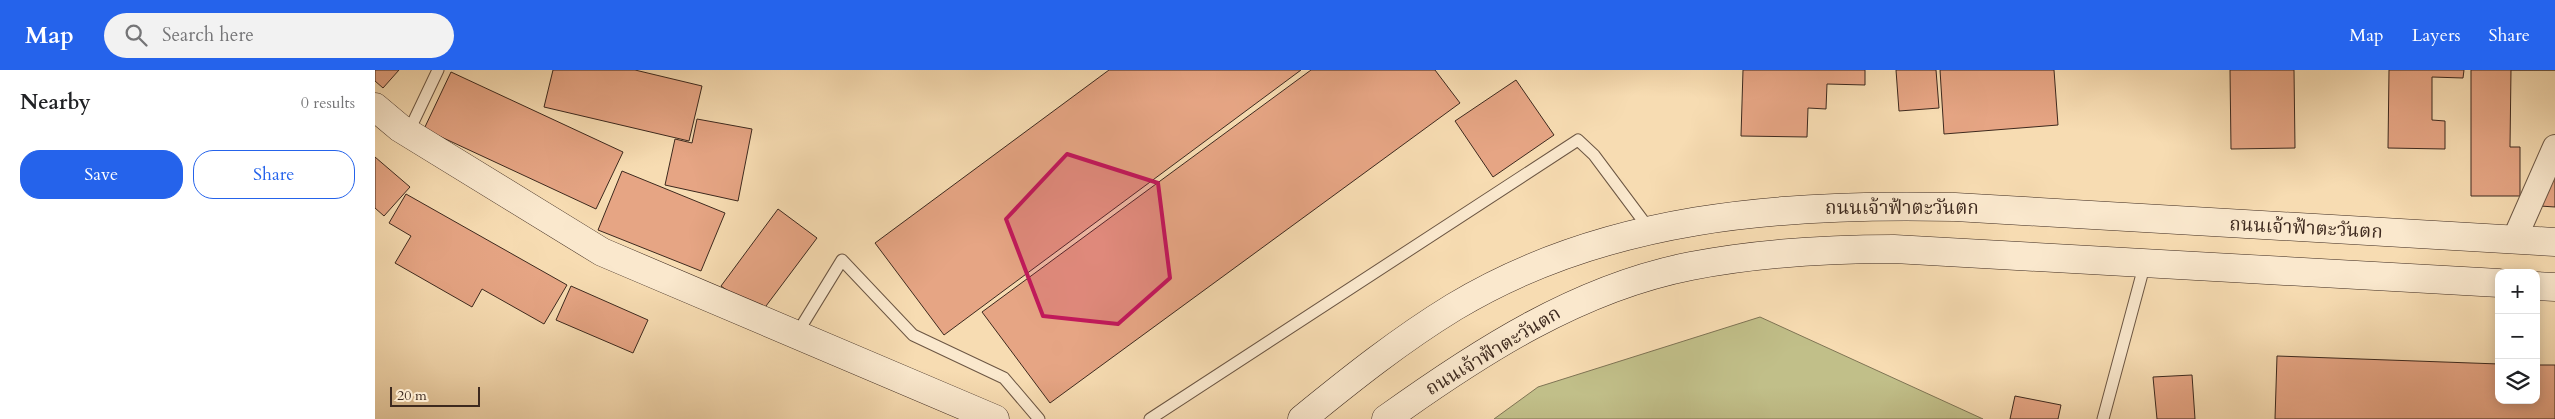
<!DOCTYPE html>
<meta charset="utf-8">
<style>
body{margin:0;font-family:Cardo,"Noto Serif Thai",serif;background:#f2f2f2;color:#202124}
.controls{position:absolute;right:15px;bottom:15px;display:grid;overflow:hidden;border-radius:10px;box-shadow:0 2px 12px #0003}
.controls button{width:45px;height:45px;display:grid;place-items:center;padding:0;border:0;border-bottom:1px solid #e0e0e0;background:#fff;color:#202124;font:25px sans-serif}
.scale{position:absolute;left:15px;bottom:12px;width:90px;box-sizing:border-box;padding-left:5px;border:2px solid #3d291e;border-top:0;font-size:14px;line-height:18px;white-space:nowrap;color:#3d291e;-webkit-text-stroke:4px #fae8cd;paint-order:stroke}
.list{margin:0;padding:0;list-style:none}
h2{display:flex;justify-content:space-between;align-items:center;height:65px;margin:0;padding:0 20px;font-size:21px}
h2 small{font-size:16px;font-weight:400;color:#757577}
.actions{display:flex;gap:10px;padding:15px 20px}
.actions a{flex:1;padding:11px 0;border:1px solid #2563eb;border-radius:20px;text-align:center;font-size:18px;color:#2563eb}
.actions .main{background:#2563eb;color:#fff}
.icon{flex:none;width:28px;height:28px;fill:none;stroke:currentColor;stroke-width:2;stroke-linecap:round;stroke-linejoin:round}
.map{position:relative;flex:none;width:2180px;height:349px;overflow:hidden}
header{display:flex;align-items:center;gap:30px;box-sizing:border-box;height:70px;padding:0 25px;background:#2563eb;color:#fff}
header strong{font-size:24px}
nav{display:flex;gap:28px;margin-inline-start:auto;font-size:18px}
.search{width:350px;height:45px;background:#f2f2f2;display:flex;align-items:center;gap:12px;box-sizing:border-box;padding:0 18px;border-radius:28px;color:#757577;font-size:19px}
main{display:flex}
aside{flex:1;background:#fff}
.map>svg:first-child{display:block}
.green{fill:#c1bf89;stroke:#7f7454}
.building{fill:#e6a584;stroke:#3d291e}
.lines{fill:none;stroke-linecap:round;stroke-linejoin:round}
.lane-casing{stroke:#6c5643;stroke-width:13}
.street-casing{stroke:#6c5643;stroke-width:26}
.secondary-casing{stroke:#3d291e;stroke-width:29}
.lane{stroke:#fae8cd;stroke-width:11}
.street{stroke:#fae8cd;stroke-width:24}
.secondary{stroke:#fae8cd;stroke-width:28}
.marked{fill:#c2185b;fill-opacity:0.2;stroke:#c2185b;stroke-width:4;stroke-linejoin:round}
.labels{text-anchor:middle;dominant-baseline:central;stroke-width:4.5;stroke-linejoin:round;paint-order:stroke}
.street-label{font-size:19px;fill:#3d291e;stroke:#fae8cd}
</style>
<header>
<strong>Map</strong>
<div class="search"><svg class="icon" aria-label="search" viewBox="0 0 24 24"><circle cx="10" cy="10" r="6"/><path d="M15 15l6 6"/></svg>Search here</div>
<nav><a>Map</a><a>Layers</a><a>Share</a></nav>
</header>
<main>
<aside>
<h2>Nearby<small>0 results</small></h2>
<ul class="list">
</ul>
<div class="actions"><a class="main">Save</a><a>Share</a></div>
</aside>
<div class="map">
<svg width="2180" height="349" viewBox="0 0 2180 349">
<rect width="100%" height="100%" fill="#f7dcb2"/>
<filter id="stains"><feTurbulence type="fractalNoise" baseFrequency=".004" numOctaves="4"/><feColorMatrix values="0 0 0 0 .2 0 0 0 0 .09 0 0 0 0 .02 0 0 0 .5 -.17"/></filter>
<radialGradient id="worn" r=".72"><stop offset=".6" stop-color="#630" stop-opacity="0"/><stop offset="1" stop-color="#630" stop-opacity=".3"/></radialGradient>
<path class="green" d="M1385 247 1608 349H1119L1163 317Z"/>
<path class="building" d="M0 0H24L8 18 0 11Z
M178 0H260L327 16 314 71 169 37Z
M734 0H926L569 265 500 173Z
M936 0H1060L1085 33 675 333 607 242Z
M1368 0H1490V15L1452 14 1451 39 1433 38 1432 67 1366 66Z
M1521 0H1561L1564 38 1524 41Z
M1565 0H1679L1683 55 1569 64Z
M1855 0H1919L1920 78 1856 79Z
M2014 0H2089L2088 8 2057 7V50L2070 51V79L2013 78Z
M2096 0H2180H2136L2135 77H2145V126H2096Z
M76 2 248 82 221 139 49 59Z
M1141 10 1179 65 1118 107 1080 51Z
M322 49 377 59 363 131 290 115 300 69 317 73Z
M0 87 35 117 9 146 0 138Z
M247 101 350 143 326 201 223 160Z
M2180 103V137L2165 136Z
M31 124 192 215 169 254 107 219 97 237 20 193 36 166 14 153Z
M403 139 442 168 385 244 346 216Z
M196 216 273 250 258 283 181 250Z
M1902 286 2124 294V330H2161V295H2180V349H1900Z
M1817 305 1820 349H1782L1778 307Z
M1640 326 1686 335 1683 349H1635Z"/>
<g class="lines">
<g class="lane-casing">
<path id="lane" d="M33 63 63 0
M424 266 429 252 467 190 538 265 629 308 664 349
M775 349 1203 70 1219 85 1275 160
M1728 349 1770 193"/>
</g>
<g class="street-casing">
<path id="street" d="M2139 170 2180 77"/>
</g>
<g class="secondary-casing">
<path id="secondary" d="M0 37 25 58 227 182 620 349
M2161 216 2180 217
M927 349C976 309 1025 270 1079 237 1230 146 1407 133 1580 137L2180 172
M1011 349C1103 283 1203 218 1316 196 1383 183 1451 179 1519 179L2124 213"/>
</g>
<use href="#lane" class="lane"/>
<use href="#street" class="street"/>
<use href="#secondary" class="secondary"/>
</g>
<path class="marked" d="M692 84 783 113 795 208 743 254 668 246 631 149Z"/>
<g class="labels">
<g class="street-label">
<text x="1527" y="138">ถนนเจ้าฟ้าตะวันตก</text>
<text transform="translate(1931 158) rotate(3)">ถนนเจ้าฟ้าตะวันตก</text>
<text transform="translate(1118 281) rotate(-31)">ถนนเจ้าฟ้าตะวันตก</text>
</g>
</g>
<rect width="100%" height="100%" filter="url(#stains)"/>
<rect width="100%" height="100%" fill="url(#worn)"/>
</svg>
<div class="controls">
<button>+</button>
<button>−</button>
<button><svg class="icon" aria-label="layers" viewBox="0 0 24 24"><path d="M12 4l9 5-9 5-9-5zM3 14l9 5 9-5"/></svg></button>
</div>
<div class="scale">20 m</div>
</div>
</main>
